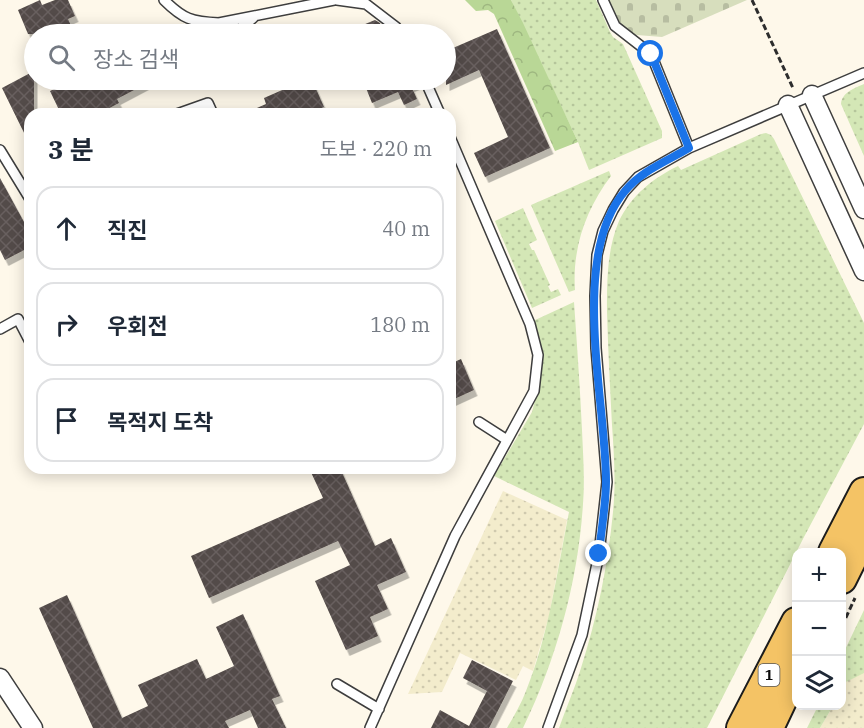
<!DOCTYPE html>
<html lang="ko">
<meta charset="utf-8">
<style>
body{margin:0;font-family:"IBM Plex Serif","Noto Sans KR",serif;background:#f6f6f7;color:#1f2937}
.controls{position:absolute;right:18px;bottom:18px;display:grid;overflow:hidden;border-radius:12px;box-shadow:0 3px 15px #0003}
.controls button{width:54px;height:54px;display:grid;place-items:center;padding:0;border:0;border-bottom:2px solid #e0e1e3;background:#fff;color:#1f2937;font:30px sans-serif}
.stop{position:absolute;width:18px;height:18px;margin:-14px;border:4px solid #1a73e8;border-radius:50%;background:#fff}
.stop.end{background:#1a73e8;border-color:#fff;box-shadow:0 2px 6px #0008}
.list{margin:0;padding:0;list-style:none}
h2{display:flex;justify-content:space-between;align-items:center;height:78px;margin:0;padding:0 24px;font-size:26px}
h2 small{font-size:20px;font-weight:400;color:#747a83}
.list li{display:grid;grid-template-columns:39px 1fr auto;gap:18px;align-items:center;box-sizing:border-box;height:84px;margin:0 12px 12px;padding:0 12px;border:2px solid #e0e1e3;border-radius:18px}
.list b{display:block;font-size:22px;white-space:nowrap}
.list em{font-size:20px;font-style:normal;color:#747a83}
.icon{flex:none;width:33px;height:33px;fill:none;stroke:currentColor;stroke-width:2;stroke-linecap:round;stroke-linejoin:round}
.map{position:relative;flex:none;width:864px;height:728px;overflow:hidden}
.search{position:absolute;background:#fff;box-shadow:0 3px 15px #0003;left:24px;top:24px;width:432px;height:66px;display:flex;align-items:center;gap:15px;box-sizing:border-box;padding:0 21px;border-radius:33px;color:#747a83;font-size:22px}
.panel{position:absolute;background:#fff;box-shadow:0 3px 15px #0003;left:24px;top:108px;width:432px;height:366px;border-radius:18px}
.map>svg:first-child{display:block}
.farmland{fill:url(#farmland-dots)}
.grass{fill:url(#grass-dots)}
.forest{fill:url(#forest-crowns)}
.cemetery{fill:url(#cemetery-stones)}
.building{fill:url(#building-cross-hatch);filter:url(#shadow)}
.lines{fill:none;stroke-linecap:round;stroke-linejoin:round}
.lane-casing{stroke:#3e3e3e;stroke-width:12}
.street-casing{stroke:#3e3e3e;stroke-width:21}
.primary-casing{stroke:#1c1c1c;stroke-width:32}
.path{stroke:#2d2d2d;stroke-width:3;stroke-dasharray:6 3;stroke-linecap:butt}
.lane{stroke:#fff;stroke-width:9}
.street{stroke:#fff;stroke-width:18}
.primary{stroke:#f4c365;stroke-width:28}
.route{stroke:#1a73e8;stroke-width:8}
.labels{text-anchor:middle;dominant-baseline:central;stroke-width:6;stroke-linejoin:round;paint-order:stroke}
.shield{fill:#fff;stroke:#545454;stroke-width:1.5}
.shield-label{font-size:14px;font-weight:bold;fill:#0b0b0b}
</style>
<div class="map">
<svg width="864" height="728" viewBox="0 0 864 728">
<defs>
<pattern id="farmland-dots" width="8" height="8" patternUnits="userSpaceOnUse" patternTransform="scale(1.5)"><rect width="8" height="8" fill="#f3eccc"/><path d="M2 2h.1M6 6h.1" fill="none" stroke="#cfc9ae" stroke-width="1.8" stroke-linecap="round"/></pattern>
<pattern id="grass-dots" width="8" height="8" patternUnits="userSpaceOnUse" patternTransform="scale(1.5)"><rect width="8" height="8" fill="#d4e7b6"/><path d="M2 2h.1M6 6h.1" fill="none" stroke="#b5c59b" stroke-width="1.8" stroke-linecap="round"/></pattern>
<pattern id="forest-crowns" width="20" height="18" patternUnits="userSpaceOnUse" patternTransform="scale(1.5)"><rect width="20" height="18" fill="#b9d796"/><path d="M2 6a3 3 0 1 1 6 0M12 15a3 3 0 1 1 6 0" fill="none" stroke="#9eb780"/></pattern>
<pattern id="cemetery-stones" width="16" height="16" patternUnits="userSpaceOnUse" patternTransform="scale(1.5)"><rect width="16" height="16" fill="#d7debd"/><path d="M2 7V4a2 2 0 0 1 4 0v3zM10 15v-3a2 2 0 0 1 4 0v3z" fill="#b7bda1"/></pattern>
<pattern id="building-cross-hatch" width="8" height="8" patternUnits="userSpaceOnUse" patternTransform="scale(1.5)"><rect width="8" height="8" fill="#534b48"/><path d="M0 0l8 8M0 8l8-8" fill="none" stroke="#67605e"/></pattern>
<filter id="shadow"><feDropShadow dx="3.5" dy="6" stdDeviation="0" flood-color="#0004"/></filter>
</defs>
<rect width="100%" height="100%" fill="#fef8ea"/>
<path class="farmland" d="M503 491 567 520 549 616 533 671 523 666 516 680 460 653 442 692 408 694Z
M861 673H864V728H820L833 706H842V690L846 682Z"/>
<path class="grass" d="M511 0H596L610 32 613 37 623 44 662 131V138L589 170 578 142Z
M864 84V156L841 104C842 92 855 88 864 84Z
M766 133 771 135 774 139 864 323V424L804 537 707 728H559C566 708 575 688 581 668 597 618 608 565 613 512 616 483 614 454 612 425 610 387 608 349 607 311 607 281 607 249 619 221 631 196 653 178 678 166L681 170 761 134Z
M609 171 611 176C586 209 572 248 575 290L569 292 531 205Z
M523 208 537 240 529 244 532 250H534L550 285 548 286 551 292 558 289 561 295 532 308 495 221Z
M574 302C577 345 580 388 582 430 583 455 585 479 583 504 578 581 557 658 523 728H507C514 716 521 704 526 691 549 634 557 572 569 512L494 476 532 412 537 393 533 321Z
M864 610V673L846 682 842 690V656Z
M818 706H833L820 728H807Z"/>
<path class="forest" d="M465 0H511L523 23 578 142 555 151 494 14 488 10 476 11Z"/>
<path class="cemetery" d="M600 0H747L662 37 637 35 614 30Z"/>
<path class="building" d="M40 0 42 5 55 0H68L75 16 68 19 75 34H28L18 10Z
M375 20 380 23 384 34H341Z
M497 29 550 148 485 177 474 153 508 137 479 70 446 85V51Z
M34 71V114H30V145L2 88Z
M74 80H153L117 99 119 103 98 114H61L50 91Z
M305 80H312L324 107 307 114H243L266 104 264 98Z
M386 80H418L419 83 411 86 417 99 404 105 398 92 372 103 366 88 373 86Z
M0 178 30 233V247L5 260 0 250Z
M461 359 474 390 450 401V364Z
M309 468H340L375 546 391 538 406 572 377 585 388 609 370 617 378 636 346 650 315 581 350 565 338 541 209 598 191 556 323 498Z
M67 595 122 718 148 706 138 685 197 659 206 679 234 666 216 627 243 614 280 696 272 699 286 728H258L250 710 225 721 229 728H93L39 608Z
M472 660 513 681 489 728H431L440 710 469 726 487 691 463 678Z"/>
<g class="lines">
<g class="lane-casing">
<path id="lane" d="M164 0C183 19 192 22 219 23L334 0
M337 0 366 4 396 27 401 34
M603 0 615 26 651 54 689 148
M234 34 253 18
M425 80 440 114
M367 81 371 80
M177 114 208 103 213 114
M0 150 30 199
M0 329 18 319 30 342
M479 422 507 440
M337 684 379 709
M370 728 455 536 534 391 538 355 530 324 450 137
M548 728 582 635 599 554 607 482 596 348 595 296 597 255 603 231 613 210 624 192 638 177 689 148 864 73"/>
</g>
<g class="street-casing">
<path id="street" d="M812 95 864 209
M788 105 864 271
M0 678 33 728"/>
</g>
<g class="primary-casing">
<path id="primary" d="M833 552 864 492
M842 579 864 535
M741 728 796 622
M769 728 796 671"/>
</g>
<path class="path" d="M752 0 793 88
M842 626 855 598"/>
<use href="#lane" class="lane"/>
<use href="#street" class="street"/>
<use href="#primary" class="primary"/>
</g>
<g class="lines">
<path class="route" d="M599 554C601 531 606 505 606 481 606 401 569 256 625 191 641 171 667 161 689 148L651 54"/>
</g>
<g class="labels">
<rect class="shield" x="758.5" y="664" width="21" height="22" rx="4.5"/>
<g class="shield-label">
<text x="769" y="675">1</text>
</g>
</g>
</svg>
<div class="controls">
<button>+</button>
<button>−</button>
<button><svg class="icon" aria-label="layers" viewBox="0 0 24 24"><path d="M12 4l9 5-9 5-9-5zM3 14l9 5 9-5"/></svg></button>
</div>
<div class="stop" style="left:651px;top:54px"></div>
<div class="stop end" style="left:599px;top:554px"></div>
<div class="search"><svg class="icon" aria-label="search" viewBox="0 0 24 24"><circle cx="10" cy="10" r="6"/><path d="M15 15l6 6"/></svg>장소 검색</div>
<section class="panel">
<h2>3 분<small>도보 · 220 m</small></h2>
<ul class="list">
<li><svg class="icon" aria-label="ahead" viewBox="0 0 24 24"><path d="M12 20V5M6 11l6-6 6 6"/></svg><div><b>직진</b></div><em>40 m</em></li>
<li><svg class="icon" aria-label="right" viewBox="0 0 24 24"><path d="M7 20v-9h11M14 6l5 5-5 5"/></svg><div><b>우회전</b></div><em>180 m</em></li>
<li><svg class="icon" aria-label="arrive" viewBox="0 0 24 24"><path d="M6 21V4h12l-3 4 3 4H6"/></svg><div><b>목적지 도착</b></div></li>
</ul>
</section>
</div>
